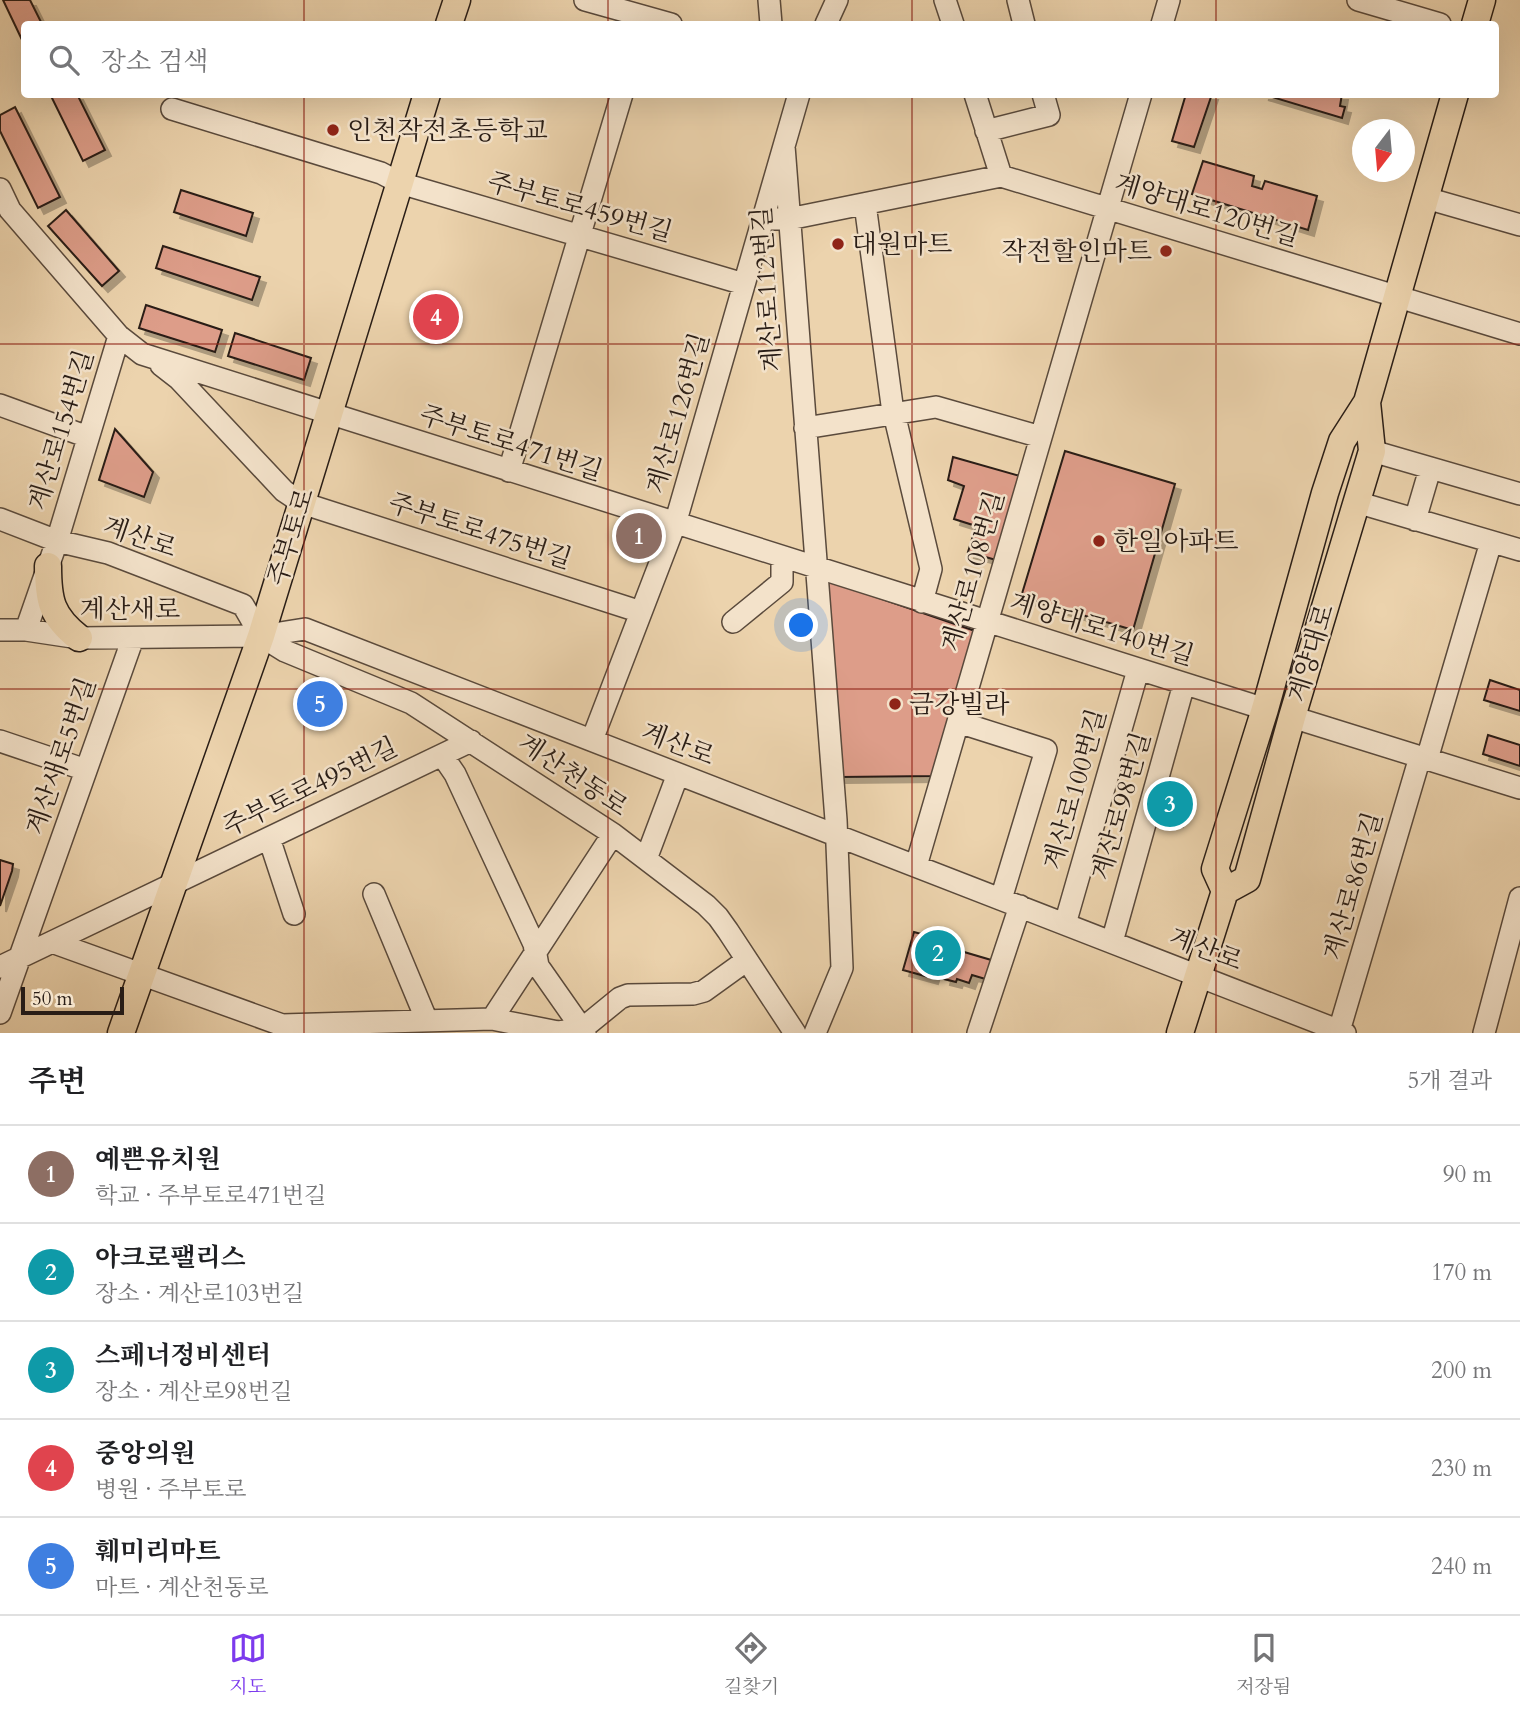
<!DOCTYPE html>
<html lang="ko">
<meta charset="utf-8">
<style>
body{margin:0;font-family:Cardo,"Noto Serif KR",serif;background:#f2f2f2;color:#202124}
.compass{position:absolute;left:1352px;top:119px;width:63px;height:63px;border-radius:50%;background:#fff;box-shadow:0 7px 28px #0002;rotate:196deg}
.scale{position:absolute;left:21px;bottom:18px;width:103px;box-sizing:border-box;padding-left:7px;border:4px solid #291d16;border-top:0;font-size:19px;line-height:24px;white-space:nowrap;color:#291d16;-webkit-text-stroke:5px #f3e2ca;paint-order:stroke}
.you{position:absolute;left:802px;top:626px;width:24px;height:24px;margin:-18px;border:5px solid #fff;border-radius:50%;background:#1a73e8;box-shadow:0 0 0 10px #1a73e833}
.badge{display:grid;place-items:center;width:46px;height:46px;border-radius:50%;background:#7c3aed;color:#fff;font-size:23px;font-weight:700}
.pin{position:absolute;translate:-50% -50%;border:4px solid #fff;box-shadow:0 2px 7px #0006}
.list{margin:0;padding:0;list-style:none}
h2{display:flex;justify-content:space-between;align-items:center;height:91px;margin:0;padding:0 28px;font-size:30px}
h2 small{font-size:23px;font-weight:400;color:#757577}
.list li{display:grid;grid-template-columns:46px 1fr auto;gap:21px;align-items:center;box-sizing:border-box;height:98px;padding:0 28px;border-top:2px solid #e0e0e0}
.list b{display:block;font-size:26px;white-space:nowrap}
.list p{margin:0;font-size:23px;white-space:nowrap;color:#757577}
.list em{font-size:23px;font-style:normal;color:#757577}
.icon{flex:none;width:38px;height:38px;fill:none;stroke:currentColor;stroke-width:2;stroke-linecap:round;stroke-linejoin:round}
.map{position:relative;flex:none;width:1520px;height:1033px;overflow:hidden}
.search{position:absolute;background:#fff;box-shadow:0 7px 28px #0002;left:21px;right:21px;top:21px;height:77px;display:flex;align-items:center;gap:18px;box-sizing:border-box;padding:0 24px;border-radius:7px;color:#757577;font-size:26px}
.sheet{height:581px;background:#fff}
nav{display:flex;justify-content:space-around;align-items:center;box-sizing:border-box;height:98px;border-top:2px solid #e0e0e0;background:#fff;font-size:19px;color:#757577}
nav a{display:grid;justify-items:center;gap:4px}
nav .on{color:#7c3aed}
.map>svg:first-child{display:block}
.building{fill:#dd9d89;stroke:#291d16;stroke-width:2;filter:url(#shadow)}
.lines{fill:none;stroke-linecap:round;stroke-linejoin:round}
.minor-casing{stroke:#5a4a3c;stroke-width:24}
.major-casing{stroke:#291d16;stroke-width:29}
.minor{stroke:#f3e2ca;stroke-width:21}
.major{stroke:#ecd3ad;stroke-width:26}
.grid{fill:none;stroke:#8f2418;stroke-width:2;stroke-opacity:0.55}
.poi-dot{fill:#8f2418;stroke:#f3e2ca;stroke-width:2.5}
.labels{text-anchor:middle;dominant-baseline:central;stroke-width:5;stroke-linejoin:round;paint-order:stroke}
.poi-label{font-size:26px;fill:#291d16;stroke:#f3e2ca;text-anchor:start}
.street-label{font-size:26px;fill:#291d16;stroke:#f3e2ca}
</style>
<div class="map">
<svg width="1520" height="1033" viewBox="0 0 1520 1033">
<defs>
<filter id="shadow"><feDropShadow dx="6" dy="6" stdDeviation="0" flood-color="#0004"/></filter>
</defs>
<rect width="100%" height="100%" fill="#ecd3ad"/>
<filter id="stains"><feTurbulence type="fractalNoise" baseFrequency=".00286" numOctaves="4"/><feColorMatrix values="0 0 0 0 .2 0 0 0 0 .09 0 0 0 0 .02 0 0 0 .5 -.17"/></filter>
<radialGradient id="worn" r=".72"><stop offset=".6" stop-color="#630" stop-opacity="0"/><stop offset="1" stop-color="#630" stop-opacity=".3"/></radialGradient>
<path class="building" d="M3 0H30L42 24H24V44Z
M50 94H77L105 150 83 161Z
M1186 94H1212L1194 147 1172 141Z
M1262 94H1342L1340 106 1345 107 1342 118Z
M15 107 60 197 38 208 0 131V115Z
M1203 161 1254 176 1252 186 1262 189 1265 181 1317 196 1308 230 1192 194Z
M181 190 253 213 246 236 174 212Z
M66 210 119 271 102 286 48 226Z
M163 246 260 277 252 300 156 268Z
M146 305 222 330 215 352 139 328Z
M235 333 311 358 304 380 228 356Z
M115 429 153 472 144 497 99 480Z
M1065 451 1175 484 1133 630 1021 597Z
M953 457 1020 476 996 560 968 552 976 526 954 519 964 486 948 480Z
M827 580 978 632 934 776 840 777Z
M1490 680 1520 690V711L1484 700Z
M1488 735 1520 745V766L1483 754Z
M1163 785 1185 792 1177 821 1155 816Z
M0 860 13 864 12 871 0 906Z
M914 932 939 939 937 944 998 962 992 981 972 975 969 983 957 979 956 982 944 979 945 975 934 972 932 978 903 970Z"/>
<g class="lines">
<g class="minor-casing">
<path id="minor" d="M585 0 671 24
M769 0 771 24
M945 0 953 24
M1018 0 1024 24
M1358 0 1440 24
M826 24 837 0
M1162 24 1169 0
M975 94 1001 176
M172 109 381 173 400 183 744 284
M986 131 1049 115 1043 94
M784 146 836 820 842 968 815 1033
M0 189 10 210 119 336 142 354 1265 709
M1426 198 1520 225
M865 204 892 405 931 569 922 602
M763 219H789L1001 176 1520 334
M161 365 179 379 284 491 302 503 641 612
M0 405 88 437
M805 428 936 407 1041 437
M1372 451 1520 494
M509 471 622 94
M1356 502 1520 550
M0 519 57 541 108 553 243 605 261 636 285 651 411 703 613 834 706 905 718 917 728 931 795 1033
M1415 520 1430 469
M733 622 782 582V558
M0 630H26L79 638 261 636 305 629 1345 1033
M26 630 57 541 119 336
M1292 717 1520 788
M958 722 1046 750 1001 899
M592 740 675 524 799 94
M0 741 86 770
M442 755 455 774 534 944 538 966 585 1033
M1427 759 1491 542
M269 838 294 914
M646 859 678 774
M916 866 1141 94
M374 894 427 1021
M1065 924 1138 670
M52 942 282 1025 286 1033
M1112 942 1184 684
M0 967 471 741
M0 1013 133 638
M492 1019 613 834
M282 1025 492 1019 558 1032 582 1029 620 998 628 995 693 994 704 991 747 960
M1339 1031 1420 757
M978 1033 1020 906
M1484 1033 1520 898"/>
</g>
<g class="major-casing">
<path id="major" d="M449 24 457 0
M1475 24 1482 0
M48 566C48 600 51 616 79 638
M1225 891 1247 879 1292 717 1372 451 1367 402
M121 1033 261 636 427 94
M1180 1033 1225 891 1215 869 1265 709 1325 493 1342 441 1367 402 1455 94"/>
</g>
<use href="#minor" class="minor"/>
<use href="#major" class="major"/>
</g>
<path class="grid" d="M304 0V24M608 0V24M912 0V24M1216 0V24M304 94V1033M608 94V1033M912 94V1033M1216 94V1033M0 344H1520M0 689H1520"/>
<g class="poi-dot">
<circle cx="333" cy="130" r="7"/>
<circle cx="838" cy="244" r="7"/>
<circle cx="1166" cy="251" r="7"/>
<circle cx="1099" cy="541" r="7"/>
<circle cx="895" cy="704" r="7"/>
</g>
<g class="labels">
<g class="poi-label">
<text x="347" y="130">인천작전초등학교</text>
<text x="852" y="244">대원마트</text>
<text x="1152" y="251" text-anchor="end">작전할인마트</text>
<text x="1113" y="541">한일아파트</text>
<text x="909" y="704">금강빌라</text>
</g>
<g class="street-label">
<text transform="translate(580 207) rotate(16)">주부토로459번길</text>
<text transform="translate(1207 210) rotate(17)">계양대로120번길</text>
<text transform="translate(767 289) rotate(-94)">계산로112번길</text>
<text transform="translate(678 413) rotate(-74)">계산로126번길</text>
<text transform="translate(61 430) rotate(-73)">계산로154번길</text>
<text transform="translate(511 443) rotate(18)">주부토로471번길</text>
<text transform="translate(480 531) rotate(18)">주부토로475번길</text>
<text transform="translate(140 537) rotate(19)">계산로</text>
<text transform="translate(291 537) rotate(-73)">주부토로</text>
<text transform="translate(973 571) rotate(-74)">계산로108번길</text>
<text x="130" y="609">계산새로</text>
<text transform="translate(1102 629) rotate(17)">계양대로140번길</text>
<text transform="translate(1311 653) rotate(-73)">계양대로</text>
<text transform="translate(678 744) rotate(21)">계산로</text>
<text transform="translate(61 756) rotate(-71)">계산새로5번길</text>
<text transform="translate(573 775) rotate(34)">계산천동로</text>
<text transform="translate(310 787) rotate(-26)">주부토로495번길</text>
<text transform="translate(1075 789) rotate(-74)">계산로100번길</text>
<text transform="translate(1121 806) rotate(-74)">계산로98번길</text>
<text transform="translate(1353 886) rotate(-74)">계산로86번길</text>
<text transform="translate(1206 949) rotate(21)">계산로</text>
</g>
</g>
<rect width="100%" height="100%" filter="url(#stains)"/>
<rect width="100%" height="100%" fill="url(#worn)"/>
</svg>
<svg class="compass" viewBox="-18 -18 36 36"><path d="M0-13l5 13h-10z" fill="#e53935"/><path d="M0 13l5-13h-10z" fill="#757577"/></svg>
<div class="scale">50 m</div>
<div class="you"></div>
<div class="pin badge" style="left:639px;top:536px;background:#8d6e63">1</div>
<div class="pin badge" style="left:938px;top:953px;background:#0f9aa8">2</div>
<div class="pin badge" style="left:1170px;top:804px;background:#0f9aa8">3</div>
<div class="pin badge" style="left:436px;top:317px;background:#e0444e">4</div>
<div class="pin badge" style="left:320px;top:704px;background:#3f7fe0">5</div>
<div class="search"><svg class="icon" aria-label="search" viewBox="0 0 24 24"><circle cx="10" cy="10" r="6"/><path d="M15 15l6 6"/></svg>장소 검색</div>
</div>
<section class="sheet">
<h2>주변<small>5개 결과</small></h2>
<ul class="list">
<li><span class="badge" style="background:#8d6e63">1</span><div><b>예쁜유치원</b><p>학교 · 주부토로471번길</p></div><em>90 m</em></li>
<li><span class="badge" style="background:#0f9aa8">2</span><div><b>아크로팰리스</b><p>장소 · 계산로103번길</p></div><em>170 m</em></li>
<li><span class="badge" style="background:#0f9aa8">3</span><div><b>스페너정비센터</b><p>장소 · 계산로98번길</p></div><em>200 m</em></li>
<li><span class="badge" style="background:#e0444e">4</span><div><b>중앙의원</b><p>병원 · 주부토로</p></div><em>230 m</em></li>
<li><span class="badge" style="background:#3f7fe0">5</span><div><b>훼미리마트</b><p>마트 · 계산천동로</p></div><em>240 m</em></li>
</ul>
</section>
<nav>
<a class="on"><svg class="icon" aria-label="map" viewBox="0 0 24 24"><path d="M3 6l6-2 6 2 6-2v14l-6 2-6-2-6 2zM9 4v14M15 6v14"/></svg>지도</a>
<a><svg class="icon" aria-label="directions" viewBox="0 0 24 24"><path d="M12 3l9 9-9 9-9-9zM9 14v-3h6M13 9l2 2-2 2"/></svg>길찾기</a>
<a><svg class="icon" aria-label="saved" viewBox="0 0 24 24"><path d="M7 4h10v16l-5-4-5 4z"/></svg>저장됨</a>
</nav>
